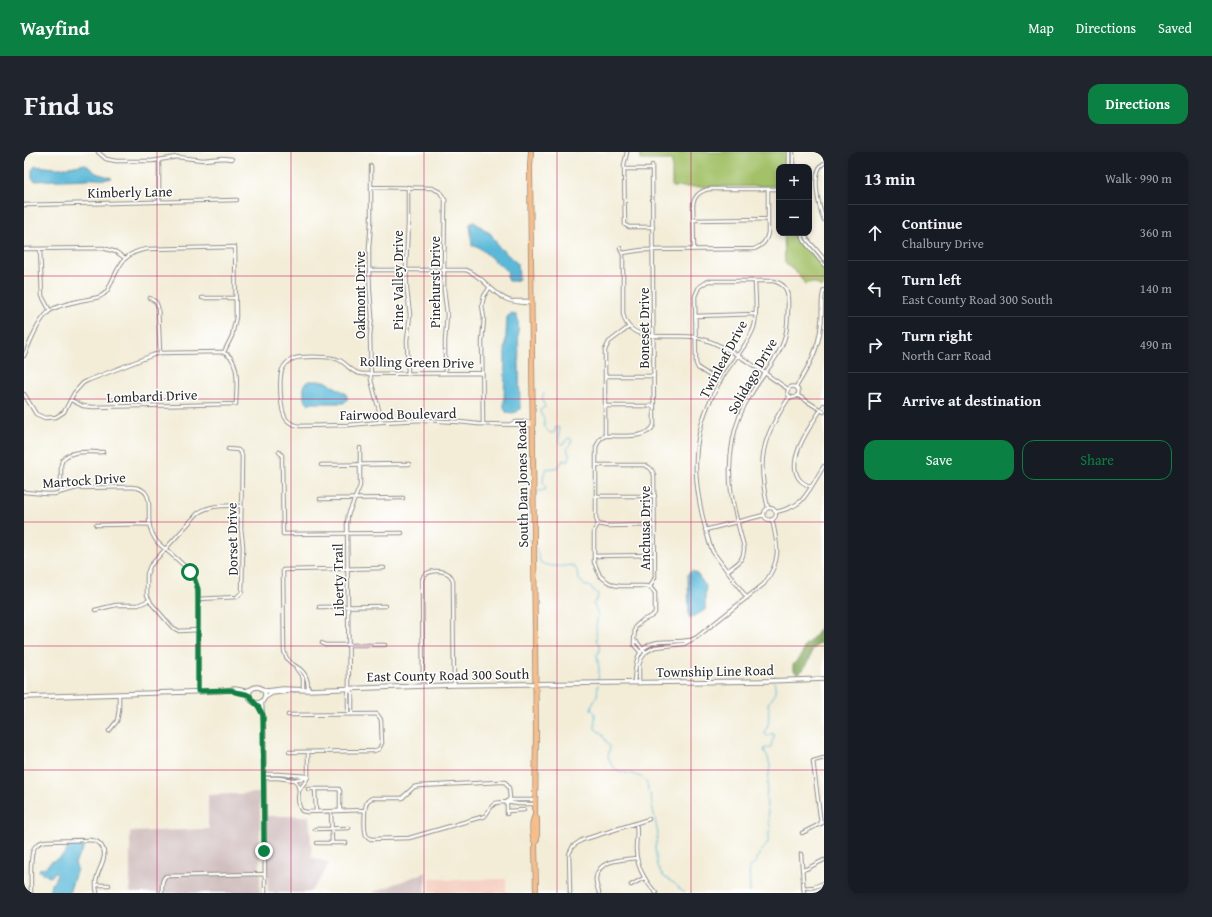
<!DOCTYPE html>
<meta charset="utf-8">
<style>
body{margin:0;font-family:"Gentium Book Plus",serif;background:#20242c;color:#f1f3f6}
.controls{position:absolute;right:12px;top:12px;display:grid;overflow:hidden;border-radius:8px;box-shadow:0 2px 6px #0003}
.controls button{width:36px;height:36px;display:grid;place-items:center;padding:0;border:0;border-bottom:1px solid #363941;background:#171b24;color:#f1f3f6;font:20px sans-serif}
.stop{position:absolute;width:12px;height:12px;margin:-9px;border:3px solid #0b8043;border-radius:50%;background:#fff}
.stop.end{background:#0b8043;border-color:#fff;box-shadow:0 1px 4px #0008}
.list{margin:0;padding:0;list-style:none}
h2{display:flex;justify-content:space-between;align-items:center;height:52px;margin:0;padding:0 16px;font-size:17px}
h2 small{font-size:13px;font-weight:400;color:#9ea1a6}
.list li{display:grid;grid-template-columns:26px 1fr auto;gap:12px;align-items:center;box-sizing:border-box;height:56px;padding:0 16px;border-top:1px solid #363941}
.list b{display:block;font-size:15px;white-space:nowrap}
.list p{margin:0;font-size:13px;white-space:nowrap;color:#9ea1a6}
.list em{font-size:13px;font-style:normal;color:#9ea1a6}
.actions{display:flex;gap:8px;padding:12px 16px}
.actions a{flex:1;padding:9px 0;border:1px solid #0b8043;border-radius:12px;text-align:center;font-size:14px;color:#0b8043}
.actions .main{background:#0b8043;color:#fff}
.icon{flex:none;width:22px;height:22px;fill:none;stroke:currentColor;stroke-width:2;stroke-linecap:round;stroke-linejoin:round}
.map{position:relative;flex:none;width:800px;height:741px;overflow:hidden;border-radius:12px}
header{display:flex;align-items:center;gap:24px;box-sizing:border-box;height:56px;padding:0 20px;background:#0b8043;color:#fff}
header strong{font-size:19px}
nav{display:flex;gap:22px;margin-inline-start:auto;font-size:14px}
.intro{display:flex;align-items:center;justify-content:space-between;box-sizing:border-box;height:96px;padding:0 24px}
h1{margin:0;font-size:28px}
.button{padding:10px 18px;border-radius:12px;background:#0b8043;color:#fff;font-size:14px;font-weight:700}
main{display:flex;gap:24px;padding:0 24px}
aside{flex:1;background:#171b24;border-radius:12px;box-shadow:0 2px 6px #0003}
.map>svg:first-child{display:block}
.built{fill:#f6d1c5}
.industrial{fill:#d1bfbf}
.green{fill:#a3c168;stroke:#67764a}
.forest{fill:#82a75c;stroke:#566944}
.water{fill:#5ab9d9;stroke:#427282}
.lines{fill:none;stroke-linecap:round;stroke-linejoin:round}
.stream{stroke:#5ab9d9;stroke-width:1}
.minor-casing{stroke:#8f8c82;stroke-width:4.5}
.tertiary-casing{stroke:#8f8c82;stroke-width:5.5}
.primary-casing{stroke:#8f8c82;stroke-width:6}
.minor{stroke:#fff;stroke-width:2.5}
.tertiary{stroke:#fff;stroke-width:3.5}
.primary{stroke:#f9bd89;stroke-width:4.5}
.route{stroke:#0b8043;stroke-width:5}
.grid{fill:none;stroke:#c2185b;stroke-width:1;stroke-opacity:0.55}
.labels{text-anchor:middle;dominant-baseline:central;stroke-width:3;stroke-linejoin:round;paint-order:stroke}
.street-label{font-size:14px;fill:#2b2b2b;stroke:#fff}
</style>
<header>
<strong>Wayfind</strong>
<nav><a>Map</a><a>Directions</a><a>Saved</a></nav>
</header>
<div class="intro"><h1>Find us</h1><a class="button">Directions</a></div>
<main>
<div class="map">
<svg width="800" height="741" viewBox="0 0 800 741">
<rect width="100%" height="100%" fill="#fff"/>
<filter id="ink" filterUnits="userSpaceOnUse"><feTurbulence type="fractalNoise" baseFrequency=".025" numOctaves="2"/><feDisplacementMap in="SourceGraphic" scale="8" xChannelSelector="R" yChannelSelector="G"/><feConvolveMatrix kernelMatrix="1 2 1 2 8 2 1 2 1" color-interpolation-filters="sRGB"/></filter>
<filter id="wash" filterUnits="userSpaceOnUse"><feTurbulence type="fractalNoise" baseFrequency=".012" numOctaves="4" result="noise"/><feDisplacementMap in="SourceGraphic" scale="16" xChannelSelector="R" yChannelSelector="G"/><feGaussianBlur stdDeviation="0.9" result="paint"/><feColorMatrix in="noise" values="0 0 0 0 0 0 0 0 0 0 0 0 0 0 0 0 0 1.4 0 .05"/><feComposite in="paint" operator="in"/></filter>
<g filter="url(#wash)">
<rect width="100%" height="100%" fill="#f3edd8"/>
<path class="built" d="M406 726H420L422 728 482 727V741H406Z"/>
<path class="industrial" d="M236 641V741H106V680L185 677 184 671V643Z
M242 664H285L288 705 305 711 298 725 285 741H244Z
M402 720 401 741H347Z"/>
<path class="green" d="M616 0H621V2H640V0H763L764 15H755V34L648 35V8H617Z
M760 81H774C780 94 791 104 800 115V133L798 136C792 131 788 129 781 132L775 123 761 111Z"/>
<path class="forest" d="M800 470V488L788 498C786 510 783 514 773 522L769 517V513L778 502 781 493C789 487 795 479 800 470Z"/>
<path class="water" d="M61 12 72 21 88 26C81 29 71 26 63 27 46 28 28 28 10 29L8 27V18L11 14 31 16H40Z
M450 70 467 82 474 94 494 112 495 127 491 129H485L483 125 484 120 453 94H448L446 72Z
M488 161 492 163 494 167 496 257C492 262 488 261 482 260L480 255 481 201 483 165Z
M285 229H301L321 241 323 244V248L320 251H283L280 247C280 240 278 232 285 229Z
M668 419 672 421 682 434C680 443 682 449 681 458L667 466 665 465 664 422Z
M51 691H58L60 695 51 711 53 717 45 741H25L27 732 31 728 33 722 31 720 27 725 23 724 21 722 16 720 15 717 21 716C28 707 30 710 37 705 43 700 43 695 51 691Z"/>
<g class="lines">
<path class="stream" d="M511 340 521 338 522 335 521 333 519 330C519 326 520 320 522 317 529 316 536 317 538 309L545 308V302L543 297 548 289 546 286H544L539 292 536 291 535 287V276L534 275 531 276V280L530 281H526L520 275V267L516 260V258L521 255 518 247 520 241
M507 343C505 345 505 345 504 348 503 352 505 357 505 361 504 370 504 379 504 388L508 392
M512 395 516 410C522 414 534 415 541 414 543 414 545 413 547 413 553 415 554 421 554 426L561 434H565L574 442 573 447 569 452C575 462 574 464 572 474 572 479 573 483 572 488 576 494 577 497 573 503L575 517 574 530
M749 527 750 525 752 524
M574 533 573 544 570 547 567 557 571 561V577L577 581 586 595 584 605C585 608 587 613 590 616 598 623 620 620 623 633 624 635 624 637 624 639
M626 642 634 682 631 695 633 714 640 725 650 731 660 741
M726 741 725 716 731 711 732 707 736 701 744 691 745 680 747 676 745 671 742 646 746 614 744 605 740 598 741 596H746L750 585V582H747L743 584 740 581C741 578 744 575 744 572 745 568 745 555 744 552 749 541 754 543 750 530"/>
</g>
</g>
<g filter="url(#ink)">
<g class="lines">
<g class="minor-casing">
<path id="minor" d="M74 0 82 7 92 9H128L153 5 179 8 199 6 208 7
M603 0 600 13 601 73 605 75H629
M765 0V15
M769 0V15
M135 8V50
M800 11C786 19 795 56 800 68
M347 14V69L345 96V118L346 141 348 164 346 185 347 228 355 258 356 270
M600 17H628
M347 35 408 36 416 40 421 48V52L420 118V138L423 162 421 189V221
M0 53 213 48
M669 68 744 67
M776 81 781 90 800 113
M780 81 784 88 800 107
M596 96 599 103V161C604 194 647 181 670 185 701 190 738 220 764 237
M0 97 79 96 92 100 101 106
M16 97 18 144 26 159
M670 98 669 52C671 43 676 39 685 37H755
M598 101 618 98 730 97C738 94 742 90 744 81V37
M345 118H442C448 120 453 124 458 128 477 145 480 151 507 151
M126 146 132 150 134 155 136 201
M178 146H212
M490 149H507
M671 164 731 162
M0 204C6 191 14 167 27 158 38 151 62 148 75 145 82 142 84 138 87 131 96 112 100 100 124 97L211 95 212 165 208 184 200 200
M458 221 338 222C327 221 324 212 315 208 309 204 276 204 269 207 264 209 260 213 258 218 255 227 256 259 262 267 265 271 270 273 275 274L325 273 356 270 398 268 435 270 454 272 508 273
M384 222 383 188 386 163 383 138 382 114 384 72V35
M581 224H630
M696 230 674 216 672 211 671 144 675 135 684 129H750C763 133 764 139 764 152 764 163 764 174 761 185 755 206 738 223 727 242 718 256 712 271 709 287 701 328 709 355 720 395 720 409 714 411 703 419
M763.5 240a5.5 5.5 0 1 1 11 0a5.5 5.5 0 1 1-11 0Z
M772 235C785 214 795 197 797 172 799 160 796 148 800 138
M0 242 12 262 21 266 32 265 40 260 50 241 59 231 65 228 129 203 136 201 198 200C218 206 212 236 212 252L68 255 59 254 47 248
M773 243 800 260
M581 254H630
M459 272 458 190 460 166 458 153 460 144 466 135
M487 272 492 270H508
M581 284V198L585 190 605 175
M255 300 258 303V309L259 382 378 381
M297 313 385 312
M572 313H620C626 315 628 317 630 323L631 425 626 435
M787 335C783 333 779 331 776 328 759 309 790 269 800 253
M0 340 22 342H30L53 336 107 335C133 336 122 359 126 375 127 381 130 385 133 390 143 399 164 415 170 425 173 432 174 439 174 447V539
M37 340V312C41 296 66 301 79 300
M572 344H631
M296 347 379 346
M744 356C732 306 738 287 766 244
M740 362a6 6 0 1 1 12 0a6 6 0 1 1-12 0Z
M752 360C761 358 770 355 777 349 785 341 794 323 800 314
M574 372 572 366V295L576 287 581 284C594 283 624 288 630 273L628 13
M574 372 570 379V410L576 424 584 430 590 433 596 434H621L626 435 631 441V461L628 464 619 468 612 474 611 477 610 489
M574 372 584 374 631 373
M72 373 125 372
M681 378 740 363
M570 404 631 403
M723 446 689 400 686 393C671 342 663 295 688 245 692 238 695 230 699 224 709 208 724 193 730 175 734 161 731 143 731 129
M174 447 213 445 218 440 219 394 217 377 218 304 217 301 214 298 204 297
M295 455 361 454
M71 458 92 453H114L126 448
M174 478 155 479 148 475 127 451 123 443V422L126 414 174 361C187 352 202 354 217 354
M298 491 301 493H361
M617 501 610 493V489L613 490 620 499
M272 516 279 526V538
M610 531C611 512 612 493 635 490 645 489 656 490 666 488
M615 531V513L617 507 622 500 631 495 660 492 673 485 740 432C758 408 754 394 748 367
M399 534 398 428 400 423C409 417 426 417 429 429L430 533
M284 538C284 534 284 529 282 525 277 512 264 516 260 499L259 418 360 416
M239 548 238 552 240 580 241 741
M230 550 235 554 238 561
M324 562V541L325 537
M328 562V541L325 537 323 372 324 363 336 334V296
M264 563 353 562 356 566 357 568 358 591 355 597 350 599 265 600
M85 579 93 569 95 558V542
M284 600V625C282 630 277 634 275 639 274 645 274 654 278 659L283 660 341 658
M240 622H254L283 624
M240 626H254L270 628 284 625
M270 628 273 631 275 638
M284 637H315L316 639V659
M291 637 292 660
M511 648H488L483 650 494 652H511
M483 659 500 658
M307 660 308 691
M483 662V650L486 646 485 636 481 630H476L394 634 390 635 378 646H348C345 648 344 648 343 650 340 655 340 678 342 683 344 686 345 686 347 687L385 686 461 664C470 652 467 650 483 650
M612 671C614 680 612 688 612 696 612 714 621 729 632 741
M797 672 789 609 800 606
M291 677 325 676
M778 681 800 670
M293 691H322
M777 702 780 741
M778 717H782L800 708
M72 733H85
M607 733 620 726
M779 736 790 735 800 731
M7 741C7 732 6 706 9 698 11 693 16 690 22 689L65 688C69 688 73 689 76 692 86 703 75 715 73 725 71 730 72 736 73 741
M138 741C138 735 137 727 142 724L241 722
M546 741 545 702 549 694 558 688 625 667
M575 741C574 736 571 731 572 726 574 707 599 708 613 706"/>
</g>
<g class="tertiary-casing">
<path id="tertiary" d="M225 543a8 8 0 1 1 16 0a8 8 0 1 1-16 0Z
M208 538 222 542 226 544
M239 538 243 539 259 537 284 538 430 533 742 529 800 527
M0 545 195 539 211 537 221 539 228 537
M240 546 248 541 264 539"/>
</g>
<g class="primary-casing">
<path id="primary" d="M507 0 506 14 512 581 511 664C507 670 508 685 511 691
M511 664 513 667V687L511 691 512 741"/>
</g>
<use href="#minor" class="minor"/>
<use href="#tertiary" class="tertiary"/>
<use href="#primary" class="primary"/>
</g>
</g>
<g class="lines" filter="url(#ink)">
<path class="route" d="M166 420 170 426 174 437V539L208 538 211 540 222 542 226 544 228 548 234 554 239 563 240 699"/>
</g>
<path class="grid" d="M133 0V741M267 0V741M400 0V741M533 0V741M667 0V741M0 124H800M0 247H800M0 370H800M0 494H800M0 618H800"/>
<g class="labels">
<g class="street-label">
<text transform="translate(106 40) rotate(-1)">Kimberly Lane</text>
<text transform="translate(374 128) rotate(-90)">Pine Valley Drive</text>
<text transform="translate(411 130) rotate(-90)">Pinehurst Drive</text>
<text transform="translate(336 143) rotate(-90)">Oakmont Drive</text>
<text transform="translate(620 176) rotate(-90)">Boneset Drive</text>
<text transform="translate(699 207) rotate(-62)">Twinleaf Drive</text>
<text transform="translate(393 210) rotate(1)">Rolling Green Drive</text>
<text transform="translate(728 224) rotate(-60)">Solidago Drive</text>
<text transform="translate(128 244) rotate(-2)">Lombardi Drive</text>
<text transform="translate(374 262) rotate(-1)">Fairwood Boulevard</text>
<text transform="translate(60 328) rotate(-4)">Martock Drive</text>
<text transform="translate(498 332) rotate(-91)">South Dan Jones Road</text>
<text transform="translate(621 376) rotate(-90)">Anchusa Drive</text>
<text transform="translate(208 387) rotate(-91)">Dorset Drive</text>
<text transform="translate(314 428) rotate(-91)">Liberty Trail</text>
<text transform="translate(691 519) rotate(-1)">Township Line Road</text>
<text transform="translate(424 523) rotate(-1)">East County Road 300 South</text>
</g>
</g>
</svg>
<div class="controls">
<button>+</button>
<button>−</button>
</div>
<div class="stop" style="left:166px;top:420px"></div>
<div class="stop end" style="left:240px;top:699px"></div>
</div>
<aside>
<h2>13 min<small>Walk · 990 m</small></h2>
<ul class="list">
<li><svg class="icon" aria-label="ahead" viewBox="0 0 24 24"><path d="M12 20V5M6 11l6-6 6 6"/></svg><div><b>Continue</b><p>Chalbury Drive</p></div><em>360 m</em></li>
<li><svg class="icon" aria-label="left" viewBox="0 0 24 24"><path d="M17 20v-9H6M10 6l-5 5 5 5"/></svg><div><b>Turn left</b><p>East County Road 300 South</p></div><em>140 m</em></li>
<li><svg class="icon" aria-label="right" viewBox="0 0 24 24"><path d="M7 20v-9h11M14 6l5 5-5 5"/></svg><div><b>Turn right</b><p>North Carr Road</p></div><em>490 m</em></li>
<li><svg class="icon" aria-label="arrive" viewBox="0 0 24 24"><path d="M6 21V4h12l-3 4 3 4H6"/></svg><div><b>Arrive at destination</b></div></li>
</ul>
<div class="actions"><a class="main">Save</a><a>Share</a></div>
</aside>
</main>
